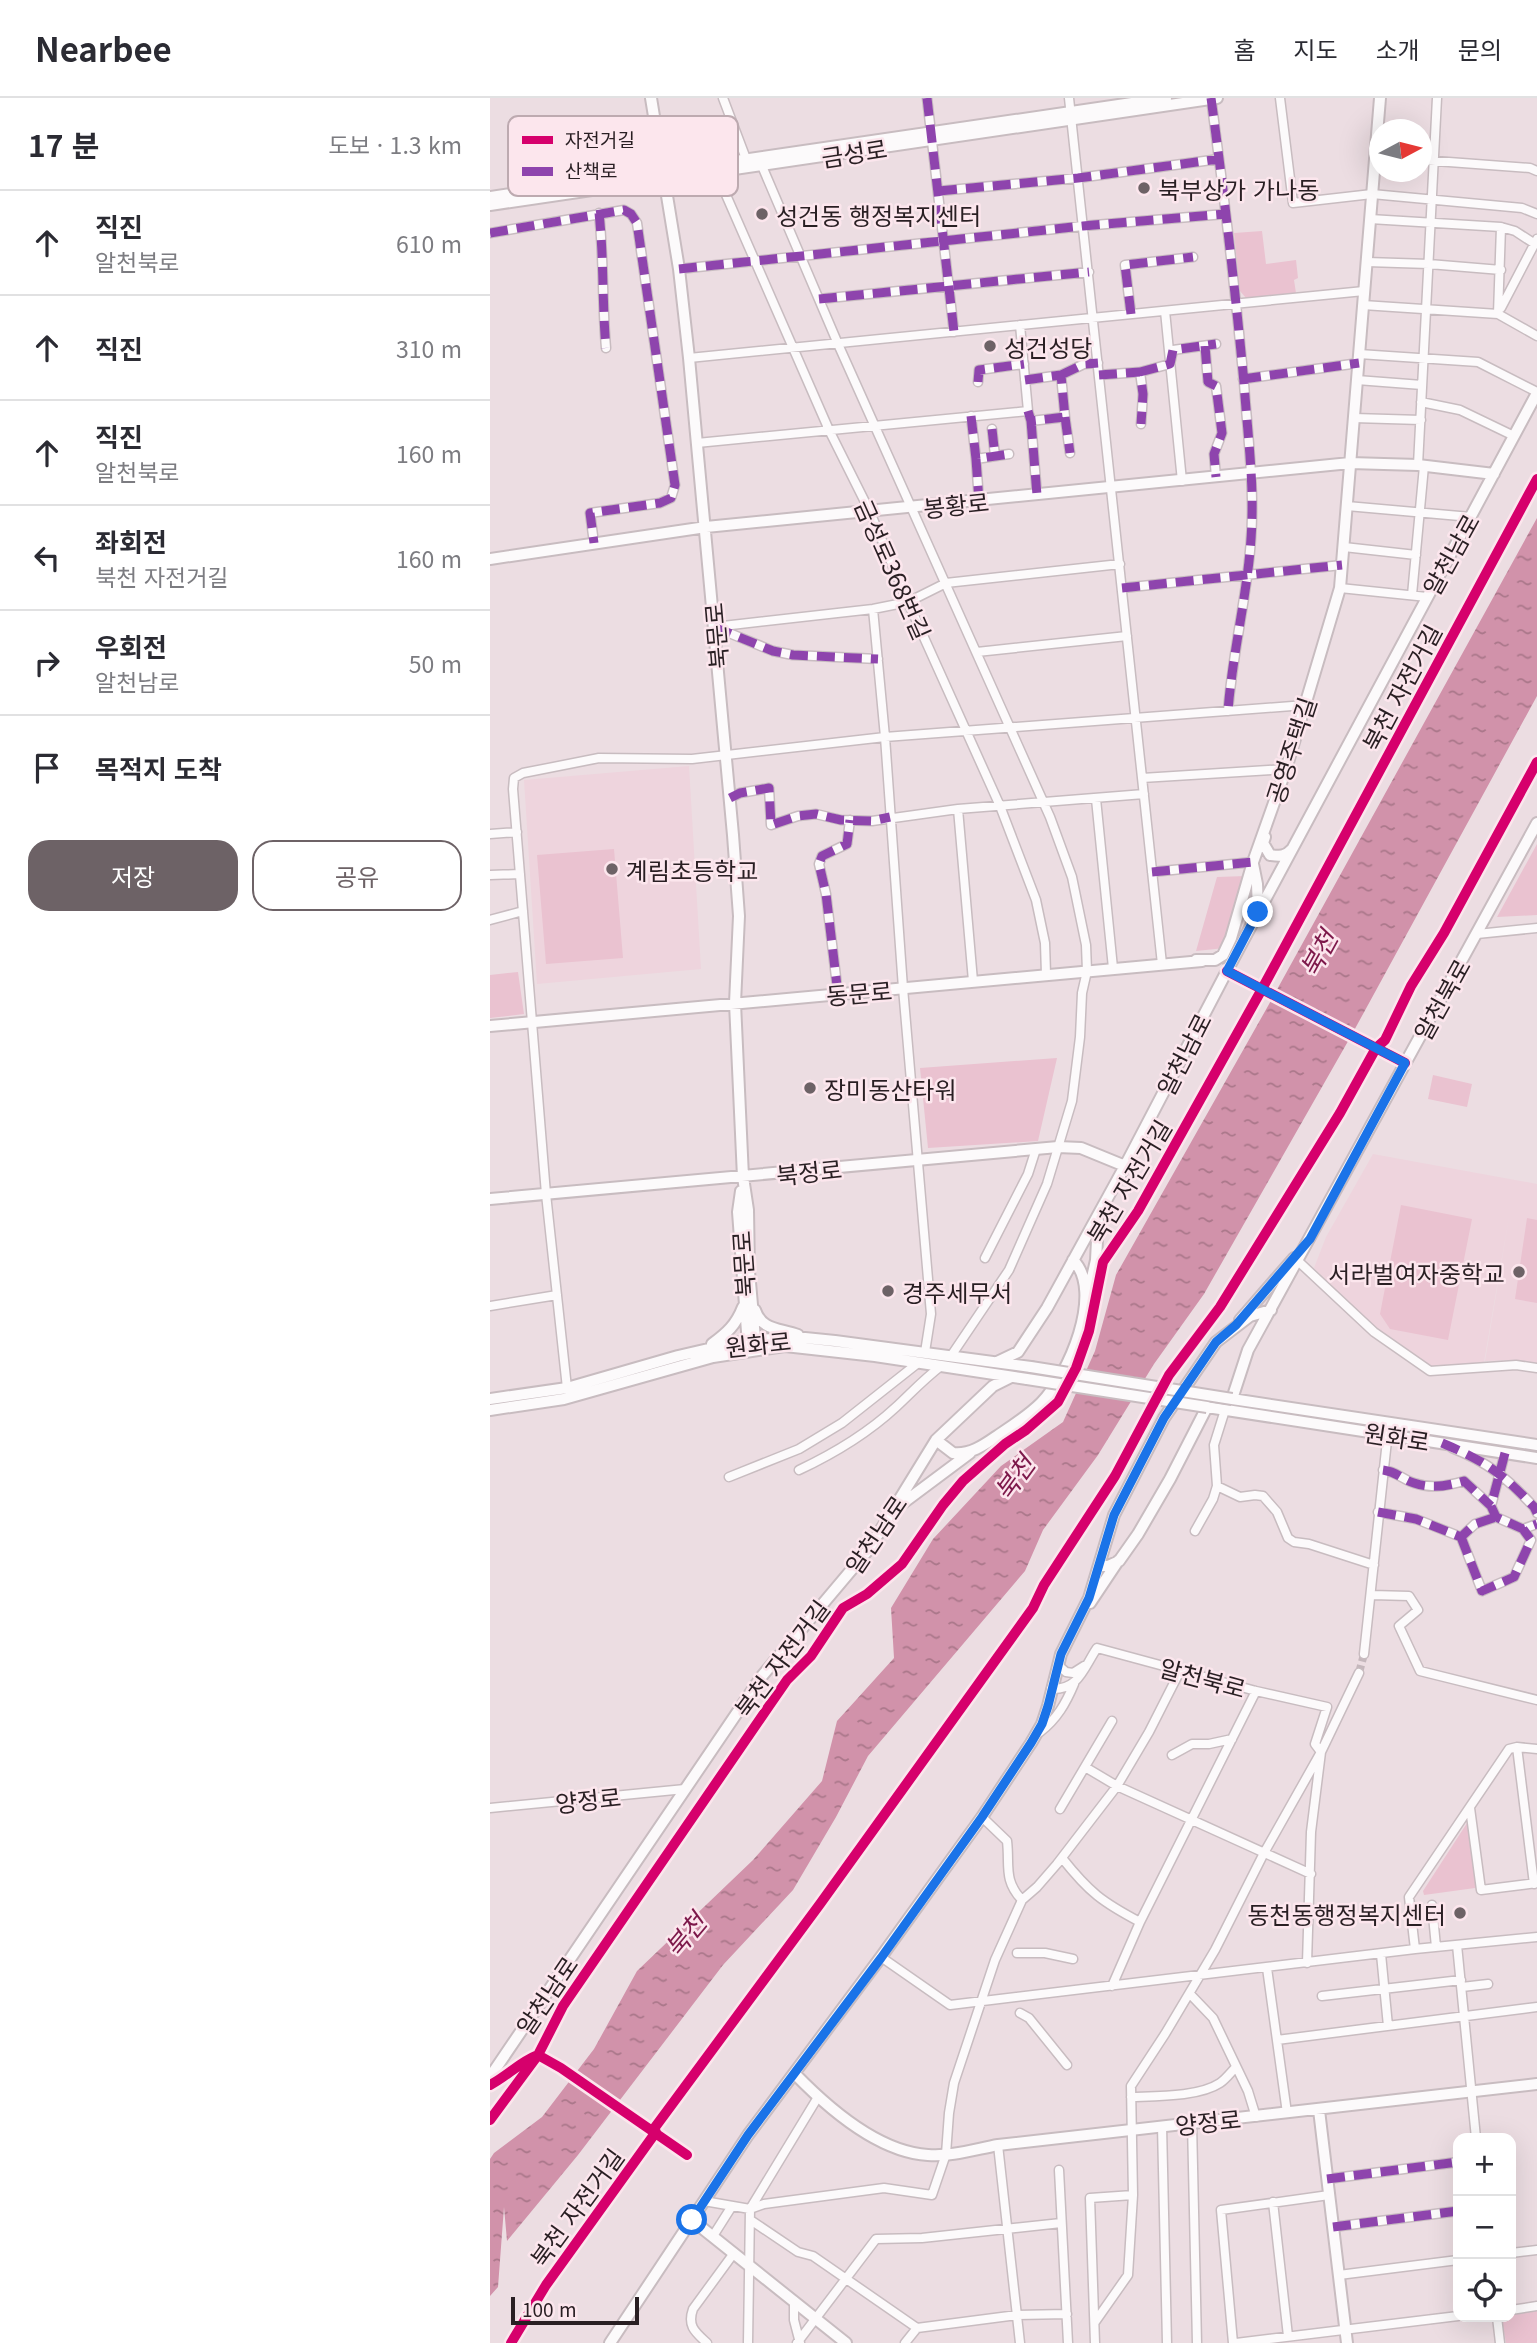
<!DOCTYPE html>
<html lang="ko">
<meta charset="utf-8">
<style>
body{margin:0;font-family:Georgia,"Noto Sans KR",serif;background:#f7f7f7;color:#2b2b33}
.controls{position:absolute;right:21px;bottom:21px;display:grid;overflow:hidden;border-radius:14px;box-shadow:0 7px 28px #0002}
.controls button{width:63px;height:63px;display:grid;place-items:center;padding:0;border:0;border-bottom:2px solid #e1e1e2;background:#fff;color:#2b2b33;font:35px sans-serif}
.compass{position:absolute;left:879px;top:21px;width:63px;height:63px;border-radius:50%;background:#fff;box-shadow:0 7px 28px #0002;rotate:83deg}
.scale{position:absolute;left:21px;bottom:18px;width:128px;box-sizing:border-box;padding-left:7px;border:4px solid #291f23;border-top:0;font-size:19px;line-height:24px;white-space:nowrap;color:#291f23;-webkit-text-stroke:5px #fce6ed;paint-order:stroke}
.stop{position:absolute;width:21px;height:21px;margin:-16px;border:5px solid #1a73e8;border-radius:50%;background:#fff}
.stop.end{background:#1a73e8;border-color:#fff;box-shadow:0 2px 7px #0008}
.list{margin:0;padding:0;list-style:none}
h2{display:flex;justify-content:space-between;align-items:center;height:91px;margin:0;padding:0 28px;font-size:30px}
h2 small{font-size:23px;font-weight:400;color:#7c7c81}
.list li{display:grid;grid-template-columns:46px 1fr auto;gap:21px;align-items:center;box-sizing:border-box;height:105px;padding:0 28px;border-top:2px solid #e1e1e2}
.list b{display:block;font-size:26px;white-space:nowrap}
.list p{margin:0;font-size:23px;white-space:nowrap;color:#7c7c81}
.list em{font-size:23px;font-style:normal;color:#7c7c81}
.actions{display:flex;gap:14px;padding:21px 28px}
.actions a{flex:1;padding:16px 0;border:2px solid #6d6266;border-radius:21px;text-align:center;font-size:24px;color:#6d6266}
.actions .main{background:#6d6266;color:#fff}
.icon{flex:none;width:38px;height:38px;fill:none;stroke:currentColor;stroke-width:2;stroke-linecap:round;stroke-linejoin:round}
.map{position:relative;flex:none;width:1047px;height:2245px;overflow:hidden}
header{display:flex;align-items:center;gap:42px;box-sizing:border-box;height:98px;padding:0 35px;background:#fff;border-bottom:2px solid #e1e1e2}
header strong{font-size:33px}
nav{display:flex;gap:38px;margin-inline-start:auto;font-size:24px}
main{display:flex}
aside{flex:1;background:#fff}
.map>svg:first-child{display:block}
.built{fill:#eed4dd}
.park{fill:#eac2d0}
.water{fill:url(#water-ripples)}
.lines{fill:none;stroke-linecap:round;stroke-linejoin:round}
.street-tunnel{stroke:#c5b7bc;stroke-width:8;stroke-dasharray:8 4;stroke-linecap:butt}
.street-casing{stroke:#c8bcc0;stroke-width:11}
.secondary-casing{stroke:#c8bcc0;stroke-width:14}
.street{stroke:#fcfafb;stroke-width:8}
.secondary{stroke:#fcfafb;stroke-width:10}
.secondary-bridge-casing{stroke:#c8bcc0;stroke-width:14;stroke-linecap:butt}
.secondary-bridge{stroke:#fcfafb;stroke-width:10}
.quiet{stroke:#8e44ad;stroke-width:9;stroke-dasharray:18 9;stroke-linecap:butt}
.cycleway-casing{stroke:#fce6ed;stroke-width:15}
.cycleway{stroke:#d6006c;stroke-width:10}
.route{stroke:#1a73e8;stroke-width:9}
.poi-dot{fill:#6d6266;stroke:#fce6ed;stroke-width:2.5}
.labels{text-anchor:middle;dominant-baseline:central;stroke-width:5;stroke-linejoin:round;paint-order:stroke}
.street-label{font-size:24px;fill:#291f23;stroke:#fce6ed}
.poi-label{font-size:24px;fill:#291f23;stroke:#fce6ed;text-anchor:start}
.water-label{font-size:26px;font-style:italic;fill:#7d184a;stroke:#fce6ed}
.key{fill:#fce6ed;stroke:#bdaab0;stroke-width:2}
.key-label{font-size:19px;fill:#291f23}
</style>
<header>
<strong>Nearbee</strong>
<nav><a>홈</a><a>지도</a><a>소개</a><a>문의</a></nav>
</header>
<main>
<aside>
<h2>17 분<small>도보 · 1.3 km</small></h2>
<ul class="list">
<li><svg class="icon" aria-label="ahead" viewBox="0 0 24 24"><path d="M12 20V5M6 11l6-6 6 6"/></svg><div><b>직진</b><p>알천북로</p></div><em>610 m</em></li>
<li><svg class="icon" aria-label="ahead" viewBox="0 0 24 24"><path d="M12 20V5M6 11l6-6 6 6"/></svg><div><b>직진</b></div><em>310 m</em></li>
<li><svg class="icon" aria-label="ahead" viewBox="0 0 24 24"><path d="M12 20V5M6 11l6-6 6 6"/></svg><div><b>직진</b><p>알천북로</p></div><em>160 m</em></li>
<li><svg class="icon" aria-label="left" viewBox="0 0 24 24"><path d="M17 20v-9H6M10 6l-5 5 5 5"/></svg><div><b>좌회전</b><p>북천 자전거길</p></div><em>160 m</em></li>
<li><svg class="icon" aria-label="right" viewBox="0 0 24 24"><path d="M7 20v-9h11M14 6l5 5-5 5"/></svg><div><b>우회전</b><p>알천남로</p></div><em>50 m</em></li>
<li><svg class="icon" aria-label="arrive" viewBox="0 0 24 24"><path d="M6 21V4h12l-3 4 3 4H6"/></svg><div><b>목적지 도착</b></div></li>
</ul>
<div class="actions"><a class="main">저장</a><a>공유</a></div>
</aside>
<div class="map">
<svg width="1047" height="2245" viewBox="0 0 1047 2245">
<defs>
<pattern id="water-ripples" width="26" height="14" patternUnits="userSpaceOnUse" patternTransform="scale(1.75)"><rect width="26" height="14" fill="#d192aa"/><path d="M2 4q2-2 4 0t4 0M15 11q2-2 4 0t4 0" fill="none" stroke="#aa778a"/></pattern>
</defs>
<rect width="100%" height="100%" fill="#ecdde2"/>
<path class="built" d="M199 668 211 871 47 886 34 682Z
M883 1056 1047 1086V1265L1020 1262 995 1263 1020 1113 994 1264 945 1272 930 1265 880 1226 824 1170 836 1139Z"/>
<path class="park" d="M772 133 776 166 806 162 808 180 804 182 806 195 756 200 750 193 744 135Z
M1047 746V817L1007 819Z
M124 751 133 860 56 866 47 757Z
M756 778 735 850 706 853 727 779Z
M28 874 34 916 0 920V877Z
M567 960 548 1043 438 1050 430 970Z
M943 977 982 986 977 1009 938 1001Z
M911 1107 982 1121 958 1242 900 1231 890 1216Z
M1037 1120 1047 1122V1205L1025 1201Z
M981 1719 987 1786 985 1790 934 1797 933 1793Z
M1047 2212V2245H1016L1012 2222 1015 2219H1021V2215Z"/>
<path class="water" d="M1047 420V598L861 938 714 1196 664 1266 608 1357 553 1432 535 1473 378 1658 346 1719 303 1792 233 1867 88 2057 17 2143 14 2109 8 2189 0 2198V2061L4 2055 52 2019 104 1951 147 1873 263 1762 332 1683 347 1623 404 1560 401 1510 443 1441 511 1368 573 1324 605 1253 626 1177 778 908Z"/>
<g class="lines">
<path class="street-tunnel" d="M869 1575 874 1556"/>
<g class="street-casing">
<path id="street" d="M233 0 258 66
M437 0 464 234
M579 0 672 866
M721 0C734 95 745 190 754 285 757 329 763 374 762 418 761 484 743 548 738 613
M790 0 803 105 882 96 1032 110 1047 116
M932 62 1040 70 1047 73
M272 68 348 246 560 719 582 779 596 847 597 873 592 895 590 939 582 1003 557 1086 519 1172 461 1258
M226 74 339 332 380 414 418 504 510 708 546 802 555 845 556 876
M449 93 588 80 729 61
M109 115C114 160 112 205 116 250
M880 121 1011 129 1025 133 1045 146
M0 135 134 112 141 116 147 125 185 387 181 400 170 405 100 415 104 445
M877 164 939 166 1011 172
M189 171 593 128 735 116
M329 201 599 174
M873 207 1008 216 1047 238
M1011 210 1047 141
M675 213 692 383
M641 216 635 167 703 159
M1008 216 1011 129
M530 227 538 313 541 323 575 319 571 277 535 282
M715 248 718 284 726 288 732 335 724 356 726 379
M869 256 988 264 1047 294
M199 260 874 193
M650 274 680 266 683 252 726 246
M571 277 594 266 608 265
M609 277 650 274 653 296 651 326
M753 281 869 265
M867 282 932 287
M488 284 489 272 534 266
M931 304 970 312 1024 338
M481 318 486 361 519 356
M575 319 580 355
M864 320 931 322
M541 323 547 397
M502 331 505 358
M207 345 538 313
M486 361 489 403
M928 367 947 0
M857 408 981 419
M854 449 926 457
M632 490 852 467
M850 490 937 499
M922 497 934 368
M383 511 395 639 413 890 441 1216 435 1254
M224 529 383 511 418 504 456 485 630 466
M227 530 283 553 303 557 388 561
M487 554 637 538
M652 680 796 671
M240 700 250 695 279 690 281 727 308 718 326 716 351 722 382 723 468 711 654 696
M606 701 623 870
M468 711 483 883
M0 736 27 734
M662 774 763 764
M0 777 30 776
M0 822 33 813
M987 836 1047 830
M348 896 336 796 329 766 332 758 357 746 360 722
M495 1160 538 1076 546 1051
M808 1163 884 1234 940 1273 1026 1267 1047 1270
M0 1208 67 1197
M77 1290 56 1096 23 691 24 680 33 675 109 660 202 661 395 639 815 607
M962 1350C998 1364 1018 1381 1044 1409L1047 1415
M1015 1355 1001 1408 1006 1419 1033 1431 1047 1426
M309 1372C343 1356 378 1335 406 1309 421 1295 434 1281 451 1268
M893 1372C908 1374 911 1381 924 1385 942 1391 957 1388 974 1383L1001 1408
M239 1379 309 1351 352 1325 428 1265
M727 1388 750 1399 765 1397 773 1398 787 1414 798 1440 804 1444 819 1446 884 1467
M888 1414 926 1421 971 1439 985 1426 1006 1419
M705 1433 723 1401 727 1388 724 1347 735 1312
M971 1439 992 1493 1024 1479 1041 1442 1033 1431
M882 1497 919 1498 928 1512 909 1528 930 1573 1047 1602
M874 1556 899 1324
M568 1567 576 1574 583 1575 594 1568
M561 1591C589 1592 593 1571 607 1550L766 1593 837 1609 825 1646 831 1654 821 1734 817 1865
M550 1634C567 1621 576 1605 584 1586
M1027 1649 1044 1786
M682 1657 702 1646H719L742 1641
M595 1669 627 1688 821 1776
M0 1710 195 1691
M980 1710 991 1792 1047 1785
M570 1711 622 1623
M492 1719 517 1743C520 1767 513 1782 532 1802
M572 1760C599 1794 612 1804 650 1824
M942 1807 946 1849
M967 1847 986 2040
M925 1851 919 1799 1019 1651 1027 1649 1047 1651
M527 1855H555L583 1861
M891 1856 898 1928
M391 1859 460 1907 925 1851 1047 1839
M777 1870 797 2015
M622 1888 650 1824 766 1593
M972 1889 998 1886
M700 1896 723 1920 758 1993 766 2019
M832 1898 971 1882
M530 1915 539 1920 577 1967
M787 1942 1047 1909
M641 1999C666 1998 709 1999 730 1985 736 1981 741 1974 746 1969
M702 2025 707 2245
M672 2028 677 2245
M508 2047 530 2245
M569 2072 578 2245
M837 2081 968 2064
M214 2103 260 2111 274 2106 394 2090 442 2097 456 2056 459 2015 464 1985 505 1862 532 1802 547 1789 567 1766 627 1688 659 1634 690 1573
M783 2104 798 2238
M262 2123 308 2154 323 2158 427 2230
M843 2129 968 2113
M223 2138 242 2108
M1021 2155 1047 2152
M849 2177 968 2162
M304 2203V2222L310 2245
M1021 2212 1047 2208
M1007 2219 1010 2245
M605 2224 638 2177 643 2097 641 1988 675 1936 725 1852 774 1755 831 1654 869 1575
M217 2245C205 2234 197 2228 203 2211L244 2155
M258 2245 260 2111 328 1999
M307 2245 386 2141 432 2140 571 2125
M415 2245 427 2230 527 2217 577 2216
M605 2245 600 2100 643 2097
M743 2245 731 2112 839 2097
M746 2245 968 2218"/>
</g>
<g class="secondary-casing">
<path id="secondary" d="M161 0 189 171 199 260 243 737 249 818 245 905 253 1079 258 1112 259 1173 266 1252
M0 99 676 0
M0 107 727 0
M0 461 216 429 860 365 928 367 1004 376
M1047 725 758 1252 742 1301 1047 1347
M775 739 773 745 780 757C789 758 795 759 801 752
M763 766 767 786 768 813
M706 862H725L733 857 741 840 763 764 796 671 850 490 890 0
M0 928 712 863
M251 1093 248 1114 258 1247
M0 1101 568 1049 591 1050 635 1068
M599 1193 606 1162 608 1123
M265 1212C272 1233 290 1230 308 1237
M750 1222 804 1160
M222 1246C237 1235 246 1227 253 1209
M507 1264 528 1254 557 1210 635 1068 740 867 1047 295
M0 1301 77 1290 188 1258 257 1242 315 1240 345 1243 541 1269
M0 1312 74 1301 223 1259 295 1248 385 1258 537 1281
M446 1342 463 1355C480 1357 494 1347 507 1338 522 1328 538 1318 551 1305 578 1278 615 1194 583 1162
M409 1408 480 1355
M609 1468H618L629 1463 648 1436 680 1381 717 1309 1047 1360
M600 1505 628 1463
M305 1976C338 2010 388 2054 438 2057 460 2059 486 2051 508 2047L1047 1986
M0 1979 272 1578 379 1451 446 1342 503 1288 521 1279
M829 2012 857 2245
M202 2122 356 2245
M120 2245 258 2037 391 1859 492 1719 541 1645 552 1626 558 1608 571 1556 599 1500 624 1417 674 1320 726 1244 760 1218 781 1212"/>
</g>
<use href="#street" class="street"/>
<use href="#secondary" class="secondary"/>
<g class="secondary-bridge-casing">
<path id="secondary-bridge" d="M541 1269 742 1301
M537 1281 717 1309"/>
</g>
<use href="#secondary-bridge" class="secondary-bridge"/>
<path class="quiet" d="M437 0 464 234
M721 0C734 95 745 190 754 285 757 329 763 374 762 418 761 484 743 548 738 613
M449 93 588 80 729 61
M109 115C114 160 112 205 116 250
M0 135 134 112 141 116 147 125 185 387 181 400 170 405 100 415 104 445
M189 171 593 128 735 116
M329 201 599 174
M641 216 635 167 703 159
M715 248 718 284 726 288 732 335 724 356 726 379
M650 274 680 266 683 252 726 246
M571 277 594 266 608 265
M609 277 650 274 653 296 651 326
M753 281 869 265
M535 282 571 277 575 319 541 323 538 313
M488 284 489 272 534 266
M481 318 486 361 519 356
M575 319 580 355
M541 323 547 397
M502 331 505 358
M486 361 489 403
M632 490 852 467
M224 529 283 553 303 557 388 561
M240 700 250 695 279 690 281 727 308 718 326 716 351 722 382 723 400 719
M662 774 763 764
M348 896 336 796 329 766 332 758 357 746 360 722
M952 1345C995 1363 1012 1375 1044 1409L1047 1415
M1015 1355 1001 1408 1006 1419 1033 1431 1047 1426
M893 1372C908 1374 911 1381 924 1385 942 1391 957 1388 974 1383L1001 1408
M888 1414 926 1421 971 1439 985 1426 1006 1419
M971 1439 992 1493 1024 1479 1041 1442 1033 1431
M837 2081 968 2064
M843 2129 968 2113"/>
<g class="cycleway-casing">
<path id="cycleway" d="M737 873 915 965
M0 1987C17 1978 30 1964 48 1957L71 1970 197 2057
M0 2022 48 1957 73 1908 279 1608 297 1582 321 1558 353 1510 377 1496 412 1466 453 1407 473 1383 515 1346 536 1332 568 1304 586 1270 599 1233 613 1164 648 1113 772 891 1047 381
M163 2032 330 1806 543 1510 554 1487 625 1378 679 1277 730 1209 850 1015 886 950 895 942 921 888 954 835 1047 664
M21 2245 56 2187 166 2034"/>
</g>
<use href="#cycleway" class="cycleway"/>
</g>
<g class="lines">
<path class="route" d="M202 2122 258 2037 391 1860 492 1719 541 1645 552 1626 558 1608 571 1556 599 1500 624 1417 674 1320 726 1244 746 1227 820 1141 915 965 737 873 768 814"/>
</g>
<g class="poi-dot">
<circle cx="654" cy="90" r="7"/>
<circle cx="272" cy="116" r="7"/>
<circle cx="500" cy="248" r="7"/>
<circle cx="122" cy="771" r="7"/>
<circle cx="320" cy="990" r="7"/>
<circle cx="1029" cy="1174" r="7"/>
<circle cx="398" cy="1193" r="7"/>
<circle cx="970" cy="1815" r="7"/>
</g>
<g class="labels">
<g class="street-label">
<text transform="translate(364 54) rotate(-9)">금성로</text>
<text transform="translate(466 406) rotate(-6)">봉황로</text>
<text transform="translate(960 456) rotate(-61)">알천남로</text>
<text transform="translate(404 471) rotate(66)">금성로368번길</text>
<text transform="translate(225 538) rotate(-95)">북문로</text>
<text transform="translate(911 589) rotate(-62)">북천 자전거길</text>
<text transform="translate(800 652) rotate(-72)">공영주택길</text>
<text transform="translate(369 894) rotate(-5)">동문로</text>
<text transform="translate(951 901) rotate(-61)">알천북로</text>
<text transform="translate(693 956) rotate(-63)">알천남로</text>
<text transform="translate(319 1073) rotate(-6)">북정로</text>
<text transform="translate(638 1083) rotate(-59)">북천 자전거길</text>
<text transform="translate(252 1166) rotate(-94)">북문로</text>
<text transform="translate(268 1245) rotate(-6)">원화로</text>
<text transform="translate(907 1338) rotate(9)">원화로</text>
<text transform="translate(385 1436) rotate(-56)">알천남로</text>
<text transform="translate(291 1560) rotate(-53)">북천 자전거길</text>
<text transform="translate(713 1579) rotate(15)">알천북로</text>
<text transform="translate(98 1701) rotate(-6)">양정로</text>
<text transform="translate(56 1897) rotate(-56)">알천남로</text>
<text transform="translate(718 2023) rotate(-6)">양정로</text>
<text transform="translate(86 2109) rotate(-54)">북천 자전거길</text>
</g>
<g class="poi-label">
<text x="668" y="90">북부상가 가나동</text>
<text x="286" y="116">성건동 행정복지센터</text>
<text x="514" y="248">성건성당</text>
<text x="136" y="771">계림초등학교</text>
<text x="334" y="990">장미동산타워</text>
<text x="1015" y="1174" text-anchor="end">서라벌여자중학교</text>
<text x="412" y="1193">경주세무서</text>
<text x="956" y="1815" text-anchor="end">동천동행정복지센터</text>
</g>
<g class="water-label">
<text transform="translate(827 855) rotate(-61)">북천</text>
<text transform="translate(523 1379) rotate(-54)">북천</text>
<text transform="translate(194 1836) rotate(-50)">북천</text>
</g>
</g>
<rect x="18" y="18" width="230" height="80" rx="10" class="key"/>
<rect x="32" y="38" width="31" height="8" fill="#d6006c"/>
<rect x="32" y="69" width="31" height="9" fill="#8e44ad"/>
<g class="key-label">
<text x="75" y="49">자전거길</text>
<text x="75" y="80">산책로</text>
</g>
</svg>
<div class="controls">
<button>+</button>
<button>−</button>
<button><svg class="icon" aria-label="locate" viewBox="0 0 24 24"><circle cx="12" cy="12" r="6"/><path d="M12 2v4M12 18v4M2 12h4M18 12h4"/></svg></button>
</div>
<svg class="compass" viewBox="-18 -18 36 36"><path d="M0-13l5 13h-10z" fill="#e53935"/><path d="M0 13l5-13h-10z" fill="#7c7c81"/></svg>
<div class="scale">100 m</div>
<div class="stop" style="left:202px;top:2122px"></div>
<div class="stop end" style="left:768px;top:814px"></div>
</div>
</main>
